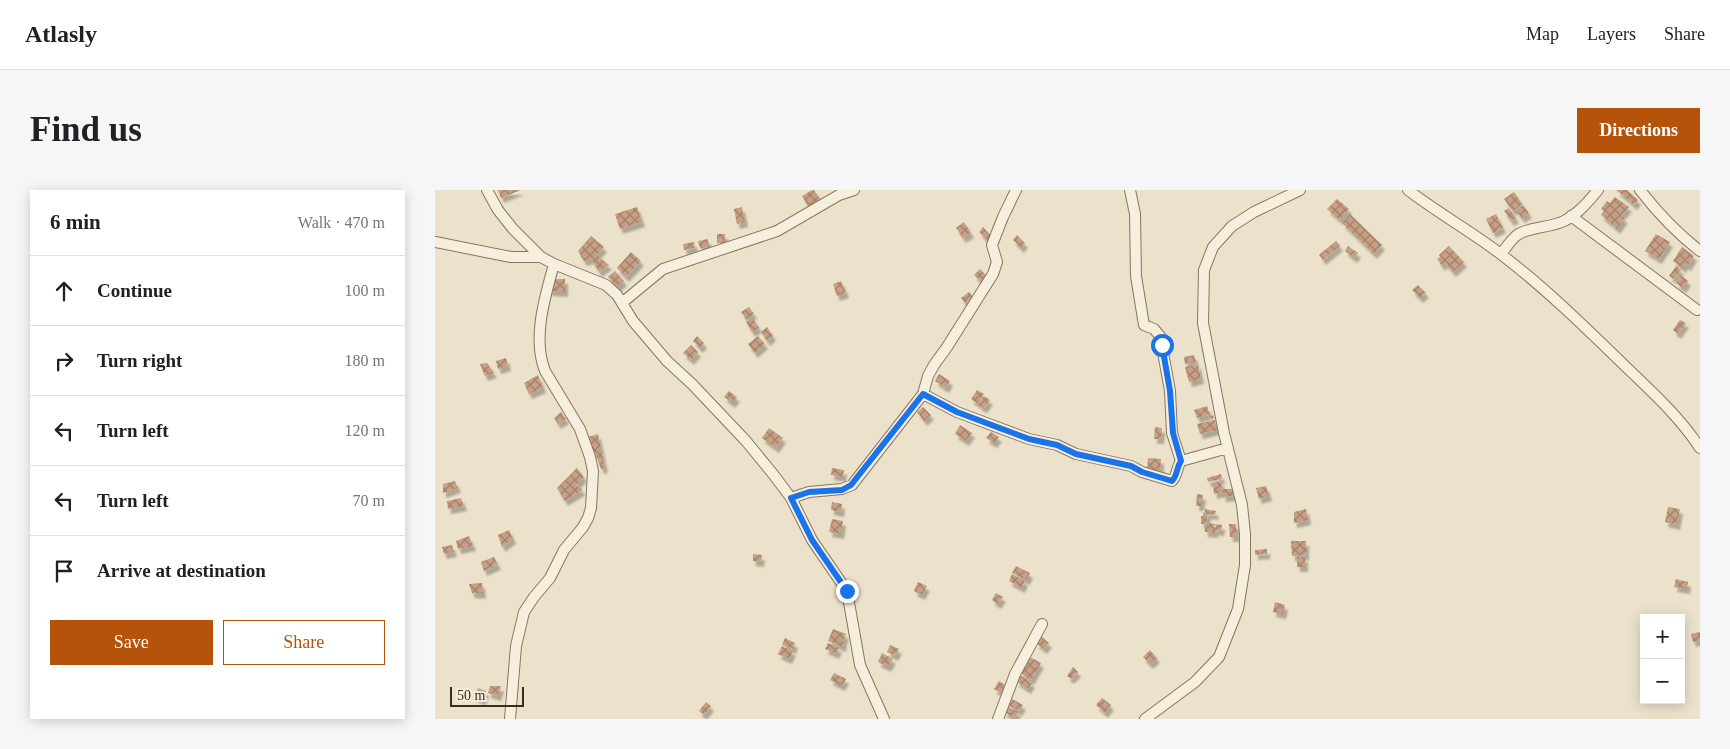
<!DOCTYPE html>
<meta charset="utf-8">
<style>
body{margin:0;font-family:"Times New Roman",serif;background:#f6f6f6;color:#202124}
.controls{position:absolute;right:15px;bottom:15px;display:grid;overflow:hidden;border-radius:0px;box-shadow:0 2px 12px #0003}
.controls button{width:45px;height:45px;display:grid;place-items:center;padding:0;border:0;border-bottom:1px solid #e0e0e0;background:#fff;color:#202124;font:25px sans-serif}
.scale{position:absolute;left:15px;bottom:12px;width:74px;box-sizing:border-box;padding-left:5px;border:2px solid #392d22;border-top:0;font-size:14px;line-height:18px;white-space:nowrap;color:#392d22;-webkit-text-stroke:4px #f4ecda;paint-order:stroke}
.stop{position:absolute;width:15px;height:15px;margin:-11px;border:4px solid #1a73e8;border-radius:50%;background:#fff}
.stop.end{background:#1a73e8;border-color:#fff;box-shadow:0 1px 5px #0008}
.list{margin:0;padding:0;list-style:none}
h2{display:flex;justify-content:space-between;align-items:center;height:65px;margin:0;padding:0 20px;font-size:21px}
h2 small{font-size:16px;font-weight:400;color:#757577}
.list li{display:grid;grid-template-columns:32px 1fr auto;gap:15px;align-items:center;box-sizing:border-box;height:70px;padding:0 20px;border-top:1px solid #e0e0e0}
.list b{display:block;font-size:19px;white-space:nowrap}
.list em{font-size:16px;font-style:normal;color:#757577}
.actions{display:flex;gap:10px;padding:15px 20px}
.actions a{flex:1;padding:11px 0;border:1px solid #b45309;border-radius:0px;text-align:center;font-size:18px;color:#b45309}
.actions .main{background:#b45309;color:#fff}
.icon{flex:none;width:28px;height:28px;fill:none;stroke:currentColor;stroke-width:2;stroke-linecap:round;stroke-linejoin:round}
.map{position:relative;flex:none;width:1265px;height:529px;overflow:hidden;border-radius:0px}
header{display:flex;align-items:center;gap:30px;box-sizing:border-box;height:70px;padding:0 25px;background:#fff;border-bottom:1px solid #e0e0e0}
header strong{font-size:24px}
nav{display:flex;gap:28px;margin-inline-start:auto;font-size:18px}
.intro{display:flex;align-items:center;justify-content:space-between;box-sizing:border-box;height:120px;padding:0 30px}
h1{margin:0;font-size:35px}
.button{padding:12px 22px;border-radius:0px;background:#b45309;color:#fff;font-size:18px;font-weight:700}
main{display:flex;gap:30px;padding:0 30px}
aside{flex:1;background:#fff;border-radius:0px;box-shadow:0 2px 12px #0003}
.map>svg:first-child{display:block}
.building{fill:url(#building-cross-hatch);filter:url(#shadow)}
.lines{fill:none;stroke-linecap:round;stroke-linejoin:round}
.minor-casing{stroke:#877560;stroke-width:12}
.minor{stroke:#f7efde;stroke-width:10}
.route{stroke:#1a73e8;stroke-width:6}
</style>
<header>
<strong>Atlasly</strong>
<nav><a>Map</a><a>Layers</a><a>Share</a></nav>
</header>
<div class="intro"><h1>Find us</h1><a class="button">Directions</a></div>
<main>
<aside>
<h2>6 min<small>Walk · 470 m</small></h2>
<ul class="list">
<li><svg class="icon" aria-label="ahead" viewBox="0 0 24 24"><path d="M12 20V5M6 11l6-6 6 6"/></svg><div><b>Continue</b></div><em>100 m</em></li>
<li><svg class="icon" aria-label="right" viewBox="0 0 24 24"><path d="M7 20v-9h11M14 6l5 5-5 5"/></svg><div><b>Turn right</b></div><em>180 m</em></li>
<li><svg class="icon" aria-label="left" viewBox="0 0 24 24"><path d="M17 20v-9H6M10 6l-5 5 5 5"/></svg><div><b>Turn left</b></div><em>120 m</em></li>
<li><svg class="icon" aria-label="left" viewBox="0 0 24 24"><path d="M17 20v-9H6M10 6l-5 5 5 5"/></svg><div><b>Turn left</b></div><em>70 m</em></li>
<li><svg class="icon" aria-label="arrive" viewBox="0 0 24 24"><path d="M6 21V4h12l-3 4 3 4H6"/></svg><div><b>Arrive at destination</b></div></li>
</ul>
<div class="actions"><a class="main">Save</a><a>Share</a></div>
</aside>
<div class="map">
<svg width="1265" height="529" viewBox="0 0 1265 529">
<defs>
<pattern id="building-cross-hatch" width="8" height="8" patternUnits="userSpaceOnUse" patternTransform="scale(1.25)"><rect width="8" height="8" fill="#c69f84"/><path d="M0 0l8 8M0 8l8-8" fill="none" stroke="#a2826c"/></pattern>
<filter id="shadow"><feDropShadow dx="3" dy="5" stdDeviation="1" flood-color="#0004"/></filter>
</defs>
<rect width="100%" height="100%" fill="#ece2cb"/>
<path class="building" d="M63 0H86L66 8Z
M377 0H379L385 9 373 16 367 6Z
M1181 0H1192L1203 10 1199 15Z
M1079 2 1087 14 1078 21 1069 9Z
M1180 7 1194 17 1186 26 1190 28 1182 39 1166 25 1169 21 1166 19 1172 11 1175 13Z
M902 9 914 19 905 30 892 19Z
M1088 15 1094 23 1087 28 1081 21Z
M202 17 207 32 185 39 180 24Z
M307 17 310 32 302 34 299 19Z
M1074 18 1081 28 1076 31 1069 21Z
M915 24 947 55 939 64 907 33Z
M1061 24 1068 38 1058 43 1051 29Z
M529 32 536 43 528 48 521 38Z
M548 37 557 47 553 51 544 42Z
M282 44H290V53H282Z
M1221 44 1235 52 1224 69 1210 61Z
M582 45 590 53 586 58 578 50Z
M156 46 169 57 162 65 174 75 164 82 156 69 149 71 143 61Z
M273 49 274 57 265 58 263 51Z
M901 51 905 56 888 70 884 65Z
M259 52 260 58 249 60 248 54Z
M913 56 923 63 919 68 914 64 915 62 914 64 910 61Z
M1014 56 1029 72 1018 82 1010 73 1007 76 1002 69 1005 67 1004 65Z
M1247 57 1259 66 1253 76 1250 74 1248 78 1238 71Z
M196 62 206 71 191 87 182 78Z
M1241 76 1246 80 1239 89 1234 86Z
M545 79 553 87 547 93 539 85Z
M180 81 189 91 182 97 173 87Z
M1246 85 1253 91 1248 98 1241 93Z
M115 89H130V102L114 101Z
M406 91 411 103 402 106 398 94Z
M983 95 991 103 985 108 977 100Z
M534 102 538 107 530 113 526 108Z
M314 117 319 124 311 129 306 122Z
M318 128 324 138 317 142 311 132Z
M1245 130 1251 133 1243 144 1238 140Z
M332 137 338 146 332 151 326 142Z
M262 146 269 153 265 158 258 151Z
M323 146 330 154 320 163 313 154Z
M256 155 263 162 256 170 248 163Z
M759 165 761 172 750 174 749 167Z
M71 168 73 176 63 179 61 171Z
M52 173 59 183 50 186 45 174Z
M763 174 766 189 754 192 750 177Z
M504 184 515 191 511 198 500 191Z
M103 185 108 198 94 204 89 193Z
M542 200 549 204 543 214 536 209Z
M294 201 302 207 297 213 289 207Z
M549 206 555 210 549 218 543 215Z
M772 216 775 226 778 225 779 228 775 229 772 222 773 225 762 228 759 220Z
M488 217 496 225 489 231 482 222Z
M126 222 131 229 123 234 119 228Z
M780 230 782 240 765 244 762 234Z
M525 235 537 243 531 251 520 244Z
M720 237 727 238 726 249H719Z
M334 238 348 248 341 258 327 248Z
M556 242 564 247 559 253 551 248Z
M163 244 170 278 166 279 160 262 156 264 153 247Z
M713 268 726 269 725 283 712 281Z
M142 278 149 287 141 295 148 300 130 311 122 298Z
M397 278 409 280 408 287 396 285Z
M786 284 787 289 773 292 772 288Z
M20 291 23 298 8 303V294Z
M786 291 787 299H798V306L788 307V302L779 304 778 293Z
M831 296 834 306 824 309 821 298Z
M762 304 768 305 766 316H761Z
M26 308 29 316 13 319 12 311Z
M397 312 407 314 406 322 396 320Z
M1233 317 1245 319 1242 335 1230 332Z
M770 319 781 321 780 325 773 324 771 334H766V326H768V322L770 323Z
M871 319 873 330 859 333V322Z
M397 329 408 331 406 344 394 342Z
M774 333 780 334 779 337H781L780 334 787 335 786 341 780 340V343L770 342V336H774Z
M794 334H801L802 347H795Z
M74 340 78 349 67 357 63 345Z
M34 346 38 356 23 359 21 351Z
M856 351H871V365L857 366Z
M17 355 19 362 9 364 7 357Z
M832 359V364L820 365V360Z
M318 364 327 365 326 372 318 371Z
M59 367 63 375 49 381 46 372Z
M862 367H870V377H862Z
M581 376 595 383 592 390 577 383Z
M577 384 590 391 587 398 574 391Z
M1241 389 1253 392 1252 399 1239 397Z
M483 392 492 396 487 405 479 401Z
M47 393 48 404 37 403 34 394Z
M561 403 568 407 563 414 557 410Z
M840 412 850 415 848 424 838 422Z
M398 439 411 444 408 452 409 453 408 457 393 451Z
M1265 442V450L1258 452 1256 444Z
M606 446 614 453 609 459 601 453Z
M350 448 360 453 358 459 347 455Z
M393 453 404 458 401 464 390 459Z
M455 455 464 459 460 466 452 462Z
M347 456 358 461 354 469 343 464Z
M715 460 722 468 715 474 708 467Z
M447 463 458 469 453 477 443 472Z
M595 467 606 473 596 490 585 483Z
M638 477 643 482 636 489 632 486Z
M399 483 411 489 407 496 395 490Z
M585 485 597 493 593 499 581 491Z
M564 491 572 496 567 504 559 499Z
M55 496H66L63 506 53 503Z
M43 498 51 501 48 510 39 507Z
M667 508 676 515 670 523 661 515Z
M577 509 588 515 584 521 574 516Z
M271 512 276 516 269 525 264 521Z
M572 516 583 522 580 528 569 522Z"/>
<g class="lines">
<g class="minor-casing">
<path id="minor" d="M52 0 63 20 78 39 106 67 119 74 171 95 182 105 198 131 232 171 257 194 311 251 338 284 356 308 377 350 412 401 425 475 449 529
M695 0 700 24 701 86 708 129 709 135 719 139 725 146 735 201 737 243 746 271
M973 0C1003 23 1037 42 1067 65 1110 98 1149 136 1188 174 1216 201 1244 226 1265 258
M1205 0C1222 22 1243 44 1265 61
M1136 26 1262 120
M0 52 76 67H106
M1066 64C1071 58 1075 51 1081 46 1091 37 1115 38 1129 31 1143 24 1153 12 1163 0
M188 112 228 79 342 41 404 5 419 0
M488 204 522 222 594 249 622 255 641 264 696 276 707 282 737 291C743 285 741 278 746 271L793 258
M356 308 374 302 407 299 417 295 488 204 493 186 499 175 512 157 558 84 562 72 557 55 568 27 581 0
M75 529 81 456 89 422 99 407 115 388 129 360 148 337 153 328 156 318 158 281 155 267 145 239 110 181C97 148 110 107 119 74
M563 529 580 484 607 434
M710 529 760 492 784 467 803 419 810 375V344L807 315 789 243 768 133 769 80 778 57 797 36 819 22 865 0"/>
</g>
<use href="#minor" class="minor"/>
</g>
<g class="lines">
<path class="route" d="M412 401 377 350 356 308 374 302 407 300 416 295 488 204 522 222 594 249 622 255 641 264 696 276 707 282 737 291C743 285 741 278 746 271L738 243 735 201 727 155"/>
</g>
</svg>
<div class="controls">
<button>+</button>
<button>−</button>
</div>
<div class="scale">50 m</div>
<div class="stop" style="left:727px;top:155px"></div>
<div class="stop end" style="left:412px;top:401px"></div>
</div>
</main>
